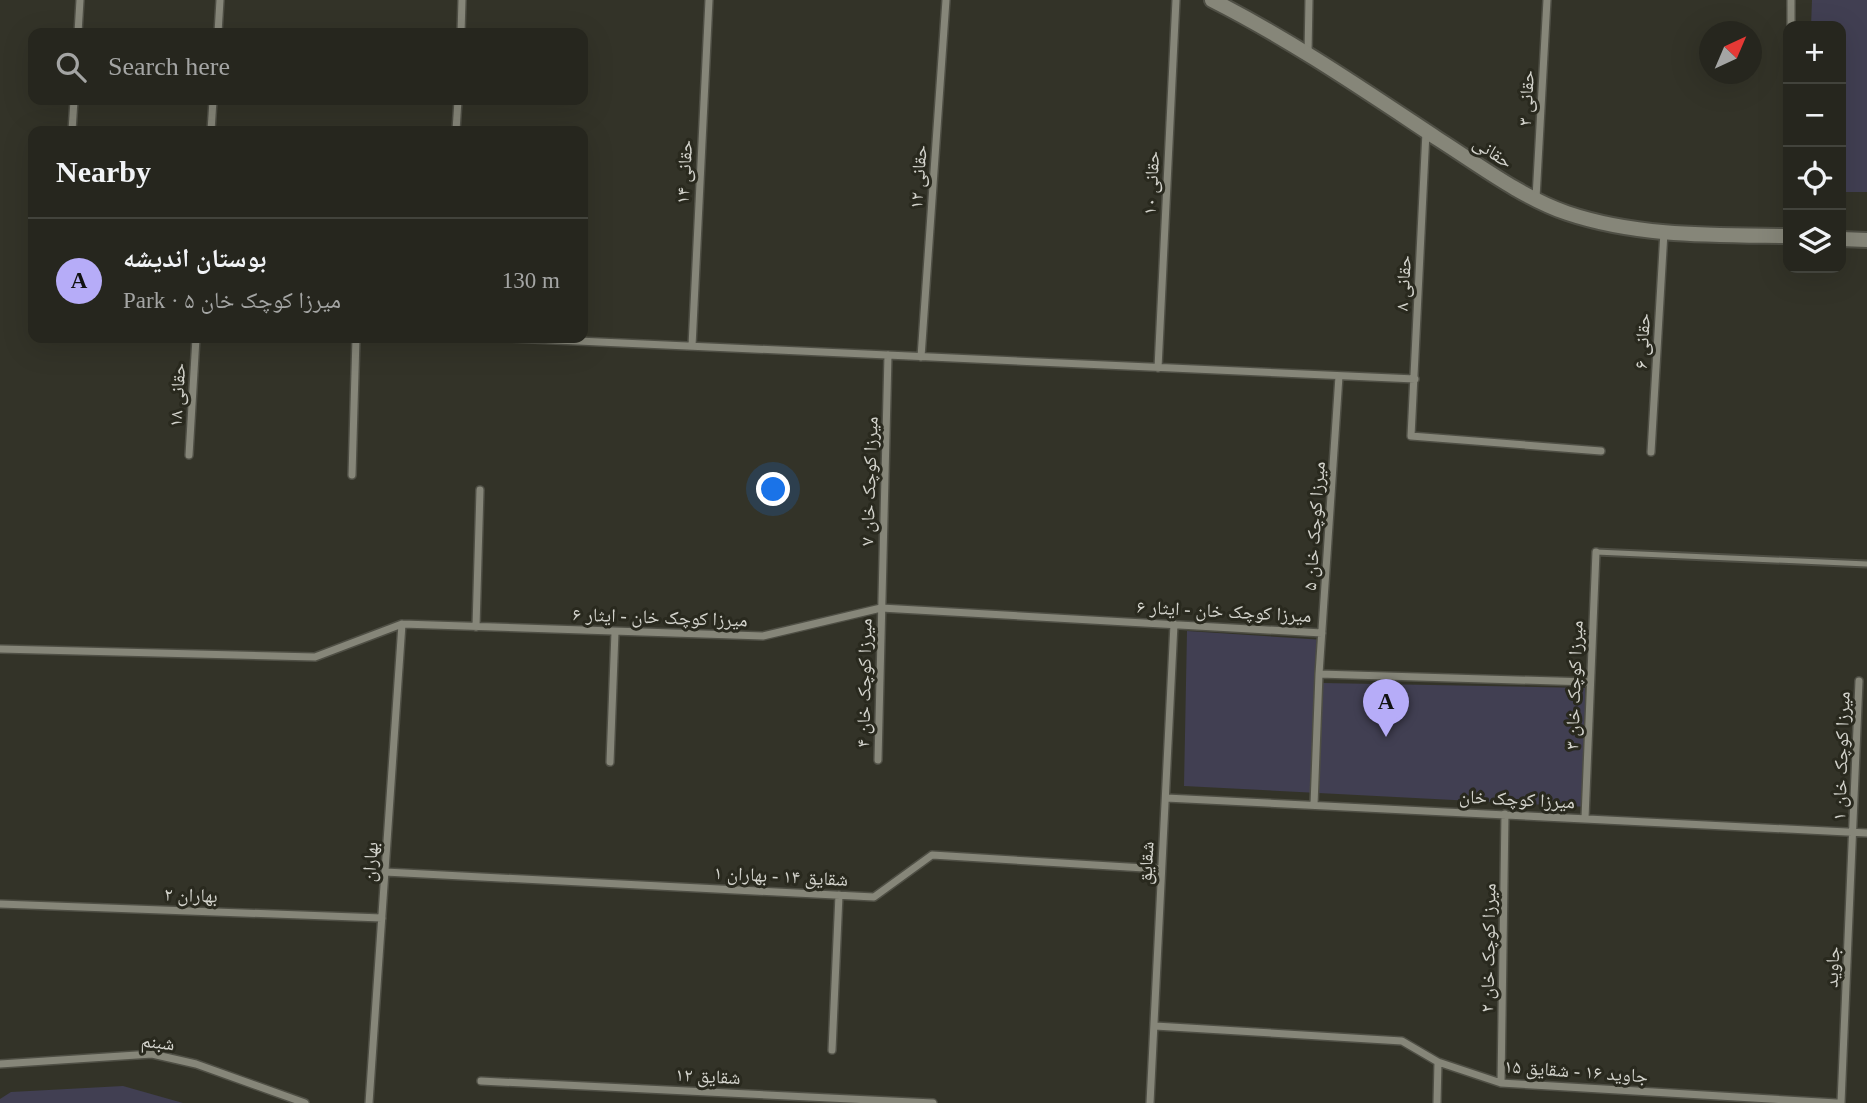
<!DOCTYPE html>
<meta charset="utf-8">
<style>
body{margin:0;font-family:"Times New Roman","Noto Naskh Arabic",serif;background:#2e2e27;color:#f1f3f6}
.controls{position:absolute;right:21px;top:21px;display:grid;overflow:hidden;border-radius:14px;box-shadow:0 7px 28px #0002}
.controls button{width:63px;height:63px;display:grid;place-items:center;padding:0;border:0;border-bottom:2px solid #42433c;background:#26261e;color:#f1f3f6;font:35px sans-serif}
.compass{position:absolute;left:1699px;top:21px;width:63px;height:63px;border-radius:50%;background:#26261e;box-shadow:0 7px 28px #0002;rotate:44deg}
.you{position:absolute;left:774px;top:490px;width:24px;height:24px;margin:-18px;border:5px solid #fff;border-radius:50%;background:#1a73e8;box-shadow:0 0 0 10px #1a73e833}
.badge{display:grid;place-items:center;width:46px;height:46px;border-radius:50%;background:#b6acf8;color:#111;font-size:23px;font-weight:700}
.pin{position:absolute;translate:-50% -58px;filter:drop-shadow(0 2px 4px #0008)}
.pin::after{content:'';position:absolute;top:37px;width:24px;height:21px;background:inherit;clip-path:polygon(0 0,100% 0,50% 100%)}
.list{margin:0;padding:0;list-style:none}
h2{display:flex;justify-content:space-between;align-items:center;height:91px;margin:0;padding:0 28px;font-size:30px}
h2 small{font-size:23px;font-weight:400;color:#a4a5a4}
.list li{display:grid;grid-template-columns:46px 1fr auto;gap:21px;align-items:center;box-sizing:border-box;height:126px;padding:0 28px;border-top:2px solid #42433c}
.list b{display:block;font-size:26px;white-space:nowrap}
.list p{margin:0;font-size:23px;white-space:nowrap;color:#a4a5a4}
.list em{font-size:23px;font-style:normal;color:#a4a5a4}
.icon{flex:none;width:38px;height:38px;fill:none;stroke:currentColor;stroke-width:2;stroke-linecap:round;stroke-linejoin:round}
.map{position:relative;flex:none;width:1867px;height:1103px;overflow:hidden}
.search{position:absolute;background:#26261e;box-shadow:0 7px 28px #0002;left:28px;top:28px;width:560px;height:77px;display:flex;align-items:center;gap:18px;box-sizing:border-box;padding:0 24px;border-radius:14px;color:#a4a5a4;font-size:26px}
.panel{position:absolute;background:#26261e;box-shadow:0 7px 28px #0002;left:28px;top:126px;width:560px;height:217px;border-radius:14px}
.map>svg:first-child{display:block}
.green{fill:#413f52}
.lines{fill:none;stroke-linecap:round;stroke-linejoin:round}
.lane-casing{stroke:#4f4f45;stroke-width:9}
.street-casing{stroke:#4f4f45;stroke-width:10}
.secondary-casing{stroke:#4f4f45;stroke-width:18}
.lane{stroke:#868679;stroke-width:5}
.street{stroke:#868679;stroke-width:7}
.secondary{stroke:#868679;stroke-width:14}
.labels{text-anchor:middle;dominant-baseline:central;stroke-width:6;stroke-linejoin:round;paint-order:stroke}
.street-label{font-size:19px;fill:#d3d3cc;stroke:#29291e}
</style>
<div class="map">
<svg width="1867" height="1103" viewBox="0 0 1867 1103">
<rect width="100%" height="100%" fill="#333328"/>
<path class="green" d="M1812 0H1867V192H1841V26H1811Z
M1187 631 1325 640 1323 683 1585 688 1589 807 1184 786Z
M123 1086 183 1103H0V1099L11 1092Z"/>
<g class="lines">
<g class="lane-casing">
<path id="lane" d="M1596 552 1867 564"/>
</g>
<g class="street-casing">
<path id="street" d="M1791 26V0
M78 33 80 0
M218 33 220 0
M461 33 462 0
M1308 53 1309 0
M72 131 74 100
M211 131 213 100
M456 131 458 100
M1426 132 1411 436 1601 451
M1536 198 1547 0
M512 338 1415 379
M692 346 709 0
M921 357 946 0
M1158 368 1176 0
M1651 452 1664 232
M189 455 196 338
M352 475 356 338
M476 627 480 490
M0 649 315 657 402 624 763 636 881 608 1322 633
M1319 674 1589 682
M878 760 888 355
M610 762 615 632
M1166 798 1867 833
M1314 805 1319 674 1339 376
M1585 818 1596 552
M385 872 874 897 932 855 1161 869
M0 904 382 918
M1155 1026 1402 1041 1438 1062 1501 1083 1837 1103
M832 1050 839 895
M0 1064 152 1054 196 1064 305 1103
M481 1081 933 1103
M1501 1083 1505 814
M369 1103 402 624
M1150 1103 1174 624
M1437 1103 1438 1062
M1841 1103 1859 681"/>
</g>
<g class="secondary-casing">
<path id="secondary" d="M1212 0C1291 40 1364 90 1438 139 1479 165 1521 197 1567 213 1638 237 1715 235 1788 236
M1841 239 1867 240"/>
</g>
<use href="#lane" class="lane"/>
<use href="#street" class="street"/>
<use href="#secondary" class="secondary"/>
</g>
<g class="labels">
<g class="street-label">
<text transform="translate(1526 98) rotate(-87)">حقانی ۳</text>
<text transform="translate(1493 152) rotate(33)">حقانی</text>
<text transform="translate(684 172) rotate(-87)">حقانی ۱۴</text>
<text transform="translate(918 177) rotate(-86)">حقانی ۱۲</text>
<text transform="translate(1151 183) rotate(-87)">حقانی ۱۰</text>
<text transform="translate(1403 283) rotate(-87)">حقانی ۸</text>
<text transform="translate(1642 341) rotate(-87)">حقانی ۶</text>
<text transform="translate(177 395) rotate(-87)">حقانی ۱۸</text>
<text transform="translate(869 481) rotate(-88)">میرزا کوچک خان ۷</text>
<text transform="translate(1314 526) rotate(-86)">میرزا کوچک خان ۵</text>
<text transform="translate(1224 611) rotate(3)">میرزا کوچک خان - ایثار ۶</text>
<text transform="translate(660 617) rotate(2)">میرزا کوچک خان - ایثار ۶</text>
<text transform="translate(864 683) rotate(-89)">میرزا کوچک خان ۴</text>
<text transform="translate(1574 685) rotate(-88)">میرزا کوچک خان ۳</text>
<text transform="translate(1841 756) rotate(-88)">میرزا کوچک خان ۱</text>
<text transform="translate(1517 799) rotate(3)">میرزا کوچک خان</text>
<text transform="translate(370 862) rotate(-86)">بهاران</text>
<text transform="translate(1146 863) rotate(-87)">شقایق</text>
<text transform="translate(781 876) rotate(3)">شقایق ۱۴ - بهاران ۱</text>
<text transform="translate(191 895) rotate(2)">بهاران ۲</text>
<text transform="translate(1488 948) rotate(-89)">میرزا کوچک خان ۲</text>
<text transform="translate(1832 967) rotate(-87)">جاوید</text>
<text transform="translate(158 1042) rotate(6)">شبنم</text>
<text transform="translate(1576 1071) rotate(4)">جاوید ۱۶ - شقایق ۱۵</text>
<text transform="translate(708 1076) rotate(3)">شقایق ۱۲</text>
</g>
</g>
</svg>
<div class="controls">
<button>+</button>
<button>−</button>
<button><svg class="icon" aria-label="locate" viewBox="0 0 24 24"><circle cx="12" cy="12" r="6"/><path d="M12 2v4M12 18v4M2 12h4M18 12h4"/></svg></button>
<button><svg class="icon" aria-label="layers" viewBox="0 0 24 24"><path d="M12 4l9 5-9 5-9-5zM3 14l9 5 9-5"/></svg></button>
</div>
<svg class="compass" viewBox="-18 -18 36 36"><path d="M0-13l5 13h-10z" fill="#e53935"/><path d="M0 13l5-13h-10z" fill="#a4a5a4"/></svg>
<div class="you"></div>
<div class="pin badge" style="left:1386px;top:737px">A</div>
<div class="search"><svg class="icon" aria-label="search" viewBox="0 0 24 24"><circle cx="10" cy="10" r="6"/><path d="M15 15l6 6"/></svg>Search here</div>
<section class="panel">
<h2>Nearby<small></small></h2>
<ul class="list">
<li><span class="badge">A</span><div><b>بوستان اندیشه</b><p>Park · میرزا کوچک خان ۵</p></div><em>130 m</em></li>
</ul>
</section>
</div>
